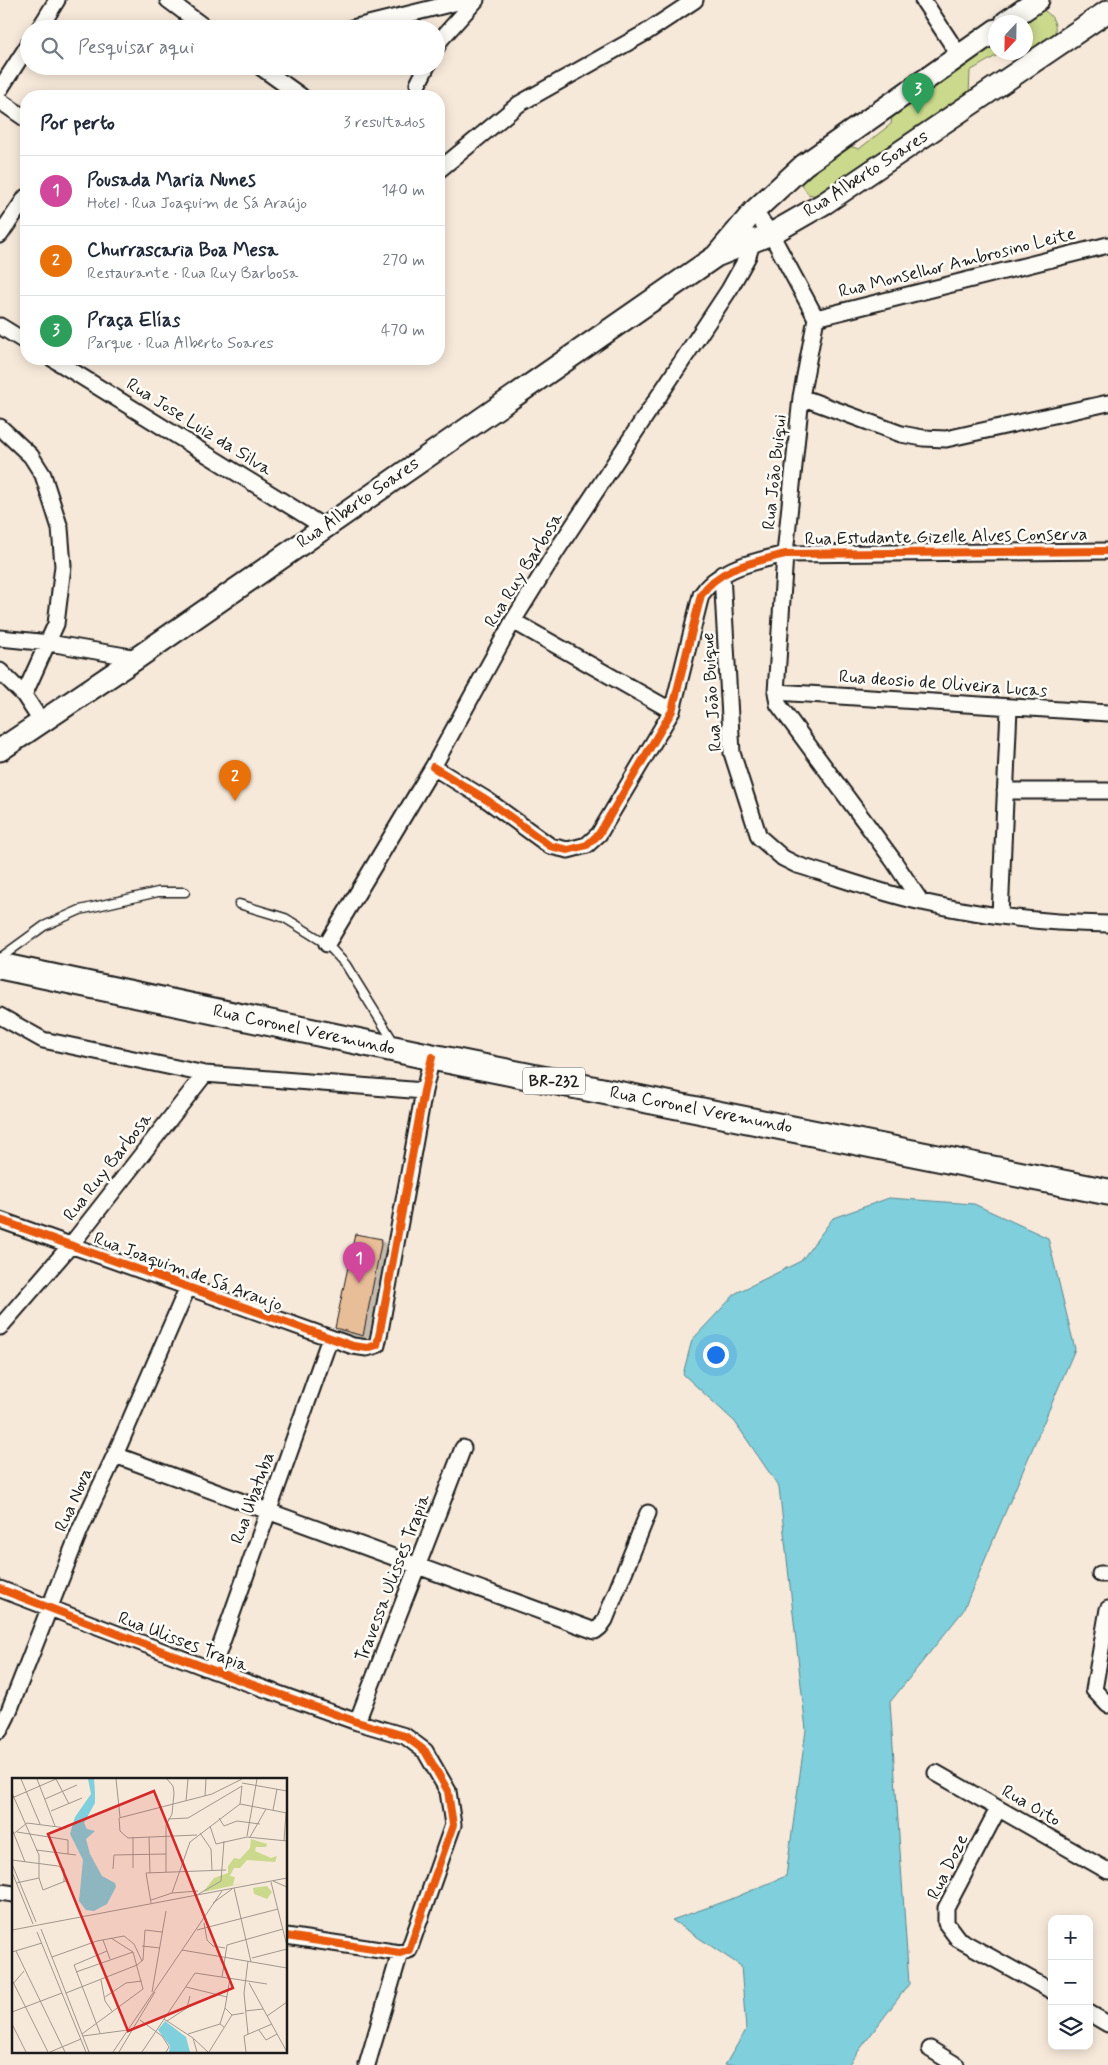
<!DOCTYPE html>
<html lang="pt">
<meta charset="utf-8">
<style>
body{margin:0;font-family:Mynerve,sans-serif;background:#f2f2f3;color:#1f2937}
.controls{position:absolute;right:15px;bottom:15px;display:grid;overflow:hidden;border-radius:10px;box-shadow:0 2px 12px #0003}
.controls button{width:45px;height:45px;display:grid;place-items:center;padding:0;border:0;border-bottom:1px solid #e0e1e3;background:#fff;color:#1f2937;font:25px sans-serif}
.compass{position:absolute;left:988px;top:15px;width:45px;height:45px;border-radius:50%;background:#fff;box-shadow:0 2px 12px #0003;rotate:202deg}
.you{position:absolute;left:715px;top:1354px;width:18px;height:18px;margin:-12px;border:4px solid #fff;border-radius:50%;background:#1a73e8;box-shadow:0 0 0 8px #1a73e833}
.badge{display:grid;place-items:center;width:32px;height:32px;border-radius:50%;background:#c8321e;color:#fff;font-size:16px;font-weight:700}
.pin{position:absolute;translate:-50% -41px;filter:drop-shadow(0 1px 2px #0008)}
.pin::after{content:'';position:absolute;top:26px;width:18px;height:15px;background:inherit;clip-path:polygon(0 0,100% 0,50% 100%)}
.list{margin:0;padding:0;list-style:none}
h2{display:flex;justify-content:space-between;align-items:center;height:65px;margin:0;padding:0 20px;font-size:21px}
h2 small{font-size:16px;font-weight:400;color:#747a83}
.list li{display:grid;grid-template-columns:32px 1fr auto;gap:15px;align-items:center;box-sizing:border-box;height:70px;padding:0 20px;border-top:1px solid #e0e1e3}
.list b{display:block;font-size:19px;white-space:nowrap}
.list p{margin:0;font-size:16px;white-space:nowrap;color:#747a83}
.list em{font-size:16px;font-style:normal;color:#747a83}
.icon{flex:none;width:28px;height:28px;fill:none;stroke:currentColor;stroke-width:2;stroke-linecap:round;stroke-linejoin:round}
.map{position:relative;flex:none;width:1108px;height:2065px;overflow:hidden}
.search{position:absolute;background:#fff;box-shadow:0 2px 12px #0003;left:20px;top:20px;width:425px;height:55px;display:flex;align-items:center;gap:12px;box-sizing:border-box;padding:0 18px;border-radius:28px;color:#747a83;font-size:19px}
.panel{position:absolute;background:#fff;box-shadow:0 2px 12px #0003;left:20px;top:90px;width:425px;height:275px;border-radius:20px}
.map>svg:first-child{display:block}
.green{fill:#cbd98d;stroke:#747a54}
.water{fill:#80cfdc;stroke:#58878f}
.shadow{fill:#0003}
.building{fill:#e8be98;stroke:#1c1c1c}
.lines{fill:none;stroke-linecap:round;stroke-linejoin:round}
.service-casing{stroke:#1c1c1c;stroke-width:11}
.minor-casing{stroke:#1c1c1c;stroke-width:19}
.secondary-casing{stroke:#1c1c1c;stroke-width:25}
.trunk-casing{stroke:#1c1c1c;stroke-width:29}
.service{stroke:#fdfcf7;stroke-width:8}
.minor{stroke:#fdfcf7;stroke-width:15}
.secondary{stroke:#fdfcf7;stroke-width:21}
.trunk{stroke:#fdfcf7;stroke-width:25}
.cycleway-casing{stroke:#fdfcf7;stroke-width:11}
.cycleway{stroke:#e8590c;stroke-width:8}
.labels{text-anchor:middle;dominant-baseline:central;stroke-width:5;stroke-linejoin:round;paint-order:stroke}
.shield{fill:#fdfcf7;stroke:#605f5e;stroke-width:1}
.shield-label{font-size:16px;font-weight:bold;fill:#1c1c1c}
.street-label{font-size:18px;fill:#1c1c1c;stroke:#fdfcf7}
.inset-road{fill:none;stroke:#9f978e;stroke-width:1}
.view{fill:#d62828;fill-opacity:0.15;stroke:#d62828;stroke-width:2.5}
.inset-edge{fill:none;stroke:#1c1c1c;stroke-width:2.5}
</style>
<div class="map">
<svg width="1108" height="2065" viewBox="0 0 1108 2065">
<rect width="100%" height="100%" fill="#f7e9da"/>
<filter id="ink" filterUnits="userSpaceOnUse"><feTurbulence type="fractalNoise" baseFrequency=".02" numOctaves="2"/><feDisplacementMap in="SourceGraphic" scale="10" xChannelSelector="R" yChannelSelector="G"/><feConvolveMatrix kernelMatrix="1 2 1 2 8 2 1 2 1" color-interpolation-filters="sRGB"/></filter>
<g filter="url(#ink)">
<path class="green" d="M1036 8C1049 11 1057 19 1055 34L1044 44 1025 57 1011 53 1026 52V22H1016Z
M995 37 996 52 1001 53 970 71 969 95 817 196 808 194 802 185 801 177 846 145 859 149 891 124 893 109Z"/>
<path class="water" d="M889 1198 974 1204 1048 1238 1075 1349 963 1611 890 1702 909 1984 848 2065H725L746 2030 741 1966 672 1920 729 1900 786 1876 806 1730 779 1487 735 1422 683 1374 692 1340 736 1293 801 1261 833 1218Z"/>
<path class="shadow" d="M356 1236 382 1240 392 1250 373 1345 347 1338 337 1328Z"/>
<path class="building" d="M355 1234 382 1239 363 1336 335 1328Z"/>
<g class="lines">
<g class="service-casing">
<path id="service" d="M239 904 285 918 327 944 346 965 395 1044
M0 958 44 926 80 910 158 892H185"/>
</g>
<g class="minor-casing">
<path id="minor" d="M168 0 207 29
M923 0 959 55
M352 28 466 0
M39 29 57 0
M436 48 441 39 476 0
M259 66 301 96
M418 84 427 66
M0 89 29 44
M0 101 26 119
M439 170 519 104 645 33 695 0
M754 211 771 234 816 318
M0 235 26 197
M816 318 801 397 785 554 776 692 778 704 893 860 921 902
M816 318 1108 245
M0 326 26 342
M53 359 324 527
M801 397 901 434 923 438 946 439 1108 403
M0 427 31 456 43 475 60 528 63 566 56 624 24 695
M722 574 732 753 759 837 783 858 797 865C838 877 880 893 922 902 983 916 1045 923 1108 924
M513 621 672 711
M0 638 49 643 137 658
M0 671 24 695 41 721
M776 692 1108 713
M433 767 487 800 550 846 568 850 587 845 599 834 672 711 701 595C719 567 755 562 785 554L1108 551
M1005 791H1108
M1000 916 1009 708
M327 944 433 767 513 621 557 550 729 290 748 256 752 243 748 235
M0 1016 43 1040 205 1074 424 1091
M0 1220 353 1346 367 1348 377 1345 380 1331 424 1091 432 1057
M0 1327 70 1246 205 1074
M115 1455 595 1631 600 1627 605 1620 648 1513
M1100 1574H1108
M0 1589 212 1670 357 1722 405 1736 425 1751 448 1791 453 1825 409 1950 400 1953 286 1936
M1108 1609 1094 1690 1108 1705
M212 1670 330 1338
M357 1722 463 1448
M0 1730 7 1716 80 1530 115 1455 187 1289
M936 1773 1108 1871
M998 1809 946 1908V1923L958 1939 1052 1991
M0 1892 14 1894
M1089 2013 1108 2024
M930 2049 956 2065
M367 2065 400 1953"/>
</g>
<g class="secondary-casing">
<path id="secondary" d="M1006 22 1038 0
M716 256 754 211 804 165 996 30
M0 750 137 658 716 256 771 234 825 203 1108 11"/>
</g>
<g class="trunk-casing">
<path id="trunk" d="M0 966 432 1057 1108 1192"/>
</g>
<use href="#service" class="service"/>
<use href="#minor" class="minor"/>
<use href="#secondary" class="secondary"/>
<use href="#trunk" class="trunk"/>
<g class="cycleway-casing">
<path id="cycleway" d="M433 767 487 800 550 846 568 850 587 845 599 834 672 711 701 595C719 567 755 562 785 554L1108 551
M0 1220 353 1346 367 1348 377 1345 380 1331 424 1091 432 1057
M0 1589 212 1670 357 1722 405 1736 425 1751 448 1791 453 1825 409 1950 400 1953 286 1936"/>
</g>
<use href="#cycleway" class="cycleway"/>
</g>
</g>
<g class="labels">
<rect class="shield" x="523" y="1067.5" width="62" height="27" rx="4"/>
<g class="shield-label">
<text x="554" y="1081">BR-232</text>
</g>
<g class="street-label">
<text transform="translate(866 174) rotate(-33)">Rua Alberto Soares</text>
<text transform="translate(957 263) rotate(-14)">Rua Monselhor Ambrosino Leite</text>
<text transform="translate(199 427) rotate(32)">Rua Jose Luiz da Silva</text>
<text transform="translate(775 472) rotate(-84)">Rua João Buiqui</text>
<text transform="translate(358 503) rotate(-35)">Rua Alberto Soares</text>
<text transform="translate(946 537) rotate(-1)">Rua Estudante Gizelle Alves Conserva</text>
<text transform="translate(524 570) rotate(-58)">Rua Ruy Barbosa</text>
<text transform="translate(943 684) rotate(4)">Rua deosio de Oliveira Lucas</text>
<text transform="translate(712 692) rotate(-94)">Rua João Buique</text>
<text transform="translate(304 1030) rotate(12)">Rua Coronel Veremundo</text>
<text transform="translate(701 1110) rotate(11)">Rua Coronel Veremundo</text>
<text transform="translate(108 1167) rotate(-52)">Rua Ruy Barbosa</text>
<text transform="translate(188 1272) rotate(20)">Rua Joaquim de Sá Araujo</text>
<text transform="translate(253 1498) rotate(-70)">Rua Ubatuba</text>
<text transform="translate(74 1500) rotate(-66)">Rua Nova</text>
<text transform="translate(393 1578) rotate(-69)">Travessa Ulisses Trapia</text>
<text transform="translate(183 1642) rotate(21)">Rua Ulisses Trapia</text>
<text transform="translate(1031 1806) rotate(30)">Rua Oito</text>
<text transform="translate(948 1867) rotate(-64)">Rua Doze</text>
</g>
</g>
<g transform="translate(12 1778)">
<rect width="275" height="275" fill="#f7e9da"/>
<path d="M239 61 255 66 254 69H244L243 73 259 80 265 78 263 84 235 82 228 90H222L218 98 223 99 221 107 233 105 191 114 202 100 216 95V88L222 80 228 81 238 70ZM255 108 260 114 255 121 242 116 241 110Z" fill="#cbd98d"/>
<path d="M76 1H82L83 14V25L72 45 75 51 83 53 74 61 78 76 90 98 103 105 104 109 95 126 82 133 74 132 67 123 71 82 58 56 63 39 79 16ZM153 243 174 259 178 274H157L158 268 146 252Z" fill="#80cfdc"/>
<path class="inset-road" d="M9 1 28 46M25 1 43 48M44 1 57 26M104 1 108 39M230 5 275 13M0 15 27 77V100M193 18 194 1M0 20 44 1M33 21 65 7M174 23 176 1M228 26 275 35M228 26 230 8M261 32 265 11M39 33 70 20M207 40 212 48 225 43 248 46M156 41 176 40 230 8M198 48 204 66 235 59 275 63M0 51 13 84M5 54 56 62V76M188 55 199 71 200 92M0 57 15 45 54 50M185 57 116 60 108 53 107 40 200 16 230 1M235 58 245 1M121 59V90M137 59 138 95M238 59 254 31M272 63 274 35M24 72 64 77M0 82 46 88 52 91V104M0 86 24 144M101 91 102 77 154 76M0 94 21 146M154 94V47L160 36 162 15 161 8 155 1M261 103 275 109M259 104 275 168M4 105 27 100 31 112 56 102M222 110 239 184M160 115 178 64 228 26M185 117 209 103 212 63M139 122 160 115 186 113M139 125 134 95 214 92M201 125 220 111M192 145 195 162 201 168 213 170M29 151 77 274M0 152 275 100M185 152 266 131M25 154 74 274M99 160 121 174M91 162 98 181M130 168 148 170M170 172 275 190M4 173 53 274M0 174 30 165M121 174 131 211M40 179 85 163 112 158 122 166 130 183M240 180 275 171M64 194 121 174M210 199 215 167 271 151M218 200 213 230 220 237M0 202 36 274M89 202 93 223 100 233M237 205 275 274M0 207 12 193M174 209 215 219M140 214 154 133M54 215 125 187 131 182 133 152 150 154M93 219 114 205 130 203M233 233 251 231M0 234 50 215M255 238 275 224M152 241 181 260 185 274M128 242 150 258 157 269 154 274M155 243 175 230 178 218M0 246 14 274M212 249 208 246 213 230M247 252 254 262 265 256M88 255 62 187 95 173M70 256 131 211M176 256 208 246M236 256 232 215 236 183M71 258 116 252M182 261 196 274M38 274 69 261M101 274 210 113M107 274 143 214M130 274 183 195 255 206M197 274 220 237 232 235M234 274 232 258 260 246"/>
<path class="view" d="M142 13 221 210 116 253 36 56Z"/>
<rect width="275" height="275" class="inset-edge"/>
</g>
</svg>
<div class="controls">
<button>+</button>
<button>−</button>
<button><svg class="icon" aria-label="layers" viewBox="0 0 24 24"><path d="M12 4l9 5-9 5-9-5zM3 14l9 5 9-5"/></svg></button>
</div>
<svg class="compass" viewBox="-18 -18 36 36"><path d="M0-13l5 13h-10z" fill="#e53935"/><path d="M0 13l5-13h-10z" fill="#747a83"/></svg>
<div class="you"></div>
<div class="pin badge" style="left:359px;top:1283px;background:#d1479c">1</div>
<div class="pin badge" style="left:235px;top:801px;background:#e8710a">2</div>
<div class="pin badge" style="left:918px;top:114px;background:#2e9e5b">3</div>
<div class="search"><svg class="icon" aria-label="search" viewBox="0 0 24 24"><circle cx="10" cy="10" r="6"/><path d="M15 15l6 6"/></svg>Pesquisar aqui</div>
<section class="panel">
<h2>Por perto<small>3 resultados</small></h2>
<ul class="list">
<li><span class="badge" style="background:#d1479c">1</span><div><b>Pousada Maria Nunes</b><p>Hotel · Rua Joaquim de Sá Araújo</p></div><em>140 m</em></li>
<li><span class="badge" style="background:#e8710a">2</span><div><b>Churrascaria Boa Mesa</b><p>Restaurante · Rua Ruy Barbosa</p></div><em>270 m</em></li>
<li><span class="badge" style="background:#2e9e5b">3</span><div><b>Praça Elías</b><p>Parque · Rua Alberto Soares</p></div><em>470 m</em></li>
</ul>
</section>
</div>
